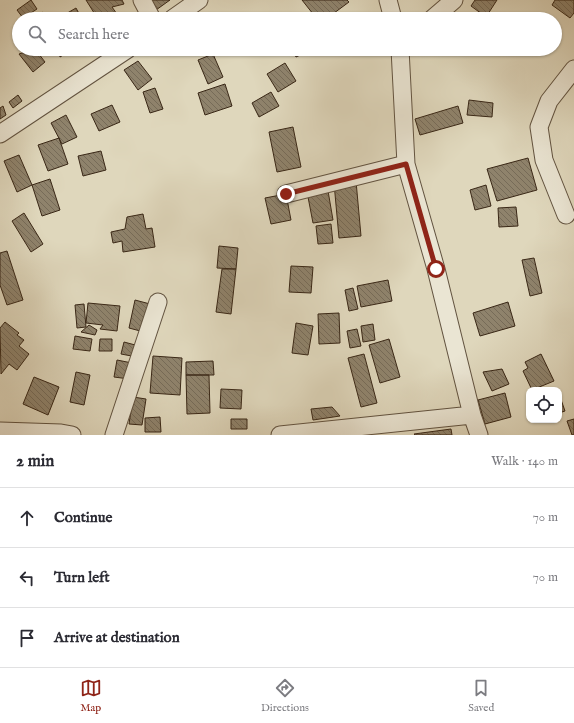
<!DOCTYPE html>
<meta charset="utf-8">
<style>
body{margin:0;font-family:"IM FELL English",serif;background:#f7f7f7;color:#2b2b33}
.controls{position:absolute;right:12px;bottom:12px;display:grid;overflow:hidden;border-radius:8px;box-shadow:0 1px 3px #0004}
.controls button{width:36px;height:36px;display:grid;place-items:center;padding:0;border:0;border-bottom:1px solid #e1e1e2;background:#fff;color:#2b2b33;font:20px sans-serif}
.stop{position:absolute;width:12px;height:12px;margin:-9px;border:3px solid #8f2418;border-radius:50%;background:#fff}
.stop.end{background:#8f2418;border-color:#fff;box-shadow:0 1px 4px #0008}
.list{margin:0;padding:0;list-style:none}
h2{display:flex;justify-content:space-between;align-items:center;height:52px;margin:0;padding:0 16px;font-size:17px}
h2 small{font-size:13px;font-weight:400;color:#7c7c81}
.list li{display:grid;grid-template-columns:26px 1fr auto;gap:12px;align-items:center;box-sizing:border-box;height:60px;padding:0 16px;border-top:1px solid #e1e1e2}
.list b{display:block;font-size:15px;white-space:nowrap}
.list em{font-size:13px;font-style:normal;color:#7c7c81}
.icon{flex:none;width:22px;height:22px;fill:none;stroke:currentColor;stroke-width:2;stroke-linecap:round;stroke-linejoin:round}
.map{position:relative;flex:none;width:574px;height:435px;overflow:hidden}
.search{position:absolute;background:#fff;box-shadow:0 1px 3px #0004;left:12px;right:12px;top:12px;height:44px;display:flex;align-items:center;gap:10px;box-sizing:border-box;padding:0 14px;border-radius:22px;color:#7c7c81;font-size:15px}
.sheet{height:232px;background:#fff}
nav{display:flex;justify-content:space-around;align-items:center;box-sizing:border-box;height:56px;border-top:1px solid #e1e1e2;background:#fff;font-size:11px;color:#7c7c81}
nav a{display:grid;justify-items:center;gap:2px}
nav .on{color:#8f2418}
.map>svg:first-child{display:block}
.building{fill:url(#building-back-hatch);stroke:#392716}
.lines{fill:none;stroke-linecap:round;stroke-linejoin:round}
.minor-casing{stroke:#625340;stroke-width:19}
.minor{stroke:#eae5d3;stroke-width:17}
.route{stroke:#8f2418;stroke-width:5}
</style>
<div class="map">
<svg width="574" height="435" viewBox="0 0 574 435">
<defs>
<pattern id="building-back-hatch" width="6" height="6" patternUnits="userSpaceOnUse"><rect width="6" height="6" fill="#8f836c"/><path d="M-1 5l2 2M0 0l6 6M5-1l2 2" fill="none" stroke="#766b58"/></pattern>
</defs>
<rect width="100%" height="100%" fill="#dfd7bc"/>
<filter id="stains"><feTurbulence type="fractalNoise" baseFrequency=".005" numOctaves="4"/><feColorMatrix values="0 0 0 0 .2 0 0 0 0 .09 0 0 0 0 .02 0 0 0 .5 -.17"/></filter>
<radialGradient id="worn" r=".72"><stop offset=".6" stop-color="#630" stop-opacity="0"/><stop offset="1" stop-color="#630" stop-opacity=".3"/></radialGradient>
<path class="building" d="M31 0 37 9 23 18 17 10Z
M86 0H122L124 4 112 7 119 17 115 19H104L100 13 96 16Z
M149 0H170L156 10Z
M302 0H347L349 2 326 19H317Z
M475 0H497L486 17 471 6Z
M555 0H574V13L570 18 552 5Z
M76 8 82 19H57Z
M43 12 47 17 45 19H34Z
M35 49 45 62 33 72 19 54Z
M58 49H70L71 50 60 57Z
M292 49H313L296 57Z
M213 54 223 77 208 84 198 60Z
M138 61 152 79 138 90 124 70Z
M285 63 296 81 278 92 267 74Z
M225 84 232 106 205 115 198 93Z
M155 88 163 109 150 113 143 92Z
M271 92 279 106 259 117 252 103Z
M18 95 22 101 13 108 9 102Z
M469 100 493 103 492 117 467 115Z
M112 105 120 122 99 131 91 114Z
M3 106 6 115 0 119V108Z
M458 106 463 123 420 135 415 119Z
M66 115 77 137 62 144 51 123Z
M293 127 301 167 277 172 269 132Z
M59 138 68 164 48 171 38 145Z
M101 151 106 170 83 176 78 156Z
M19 155 32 185 17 192 4 161Z
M528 158 537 190 497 201 487 169Z
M50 179 60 210 42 216 32 185Z
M356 181 361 236 339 238 334 183Z
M327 185 333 220 313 223 308 197Z
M486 185 491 206 475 210 470 190Z
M286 194 291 220 271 224 265 198Z
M516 207 518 226 499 227 498 208Z
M24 213 43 244 31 252 12 221Z
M143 214 146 229 152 228 155 247 123 252 122 241 113 243 111 232 125 229 127 217Z
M331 224 333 243 318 244 316 226Z
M219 246 238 248 236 269 217 268Z
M7 251 23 300 7 305 0 285V253Z
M534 258 542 293 530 296 522 260Z
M291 266 313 267 311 293 289 292Z
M222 269H236L231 314 216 312Z
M388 280 392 301 361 307 357 286Z
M353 288 358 309 349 311 345 290Z
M135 300 150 304 144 332 129 328Z
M508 302 515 326 480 336 473 313Z
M88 303 120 306 117 331 100 329 103 325 86 323Z
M84 304 86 327 77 328 75 305Z
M339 313 340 343 319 344 318 314Z
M5 322 19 333 17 335 24 340 19 346 29 354 17 370 9 364 1 374 0 328Z
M296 323 313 326 308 355 292 353Z
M373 324 375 340 363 342 361 326Z
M89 325 97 330 95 335 81 332Z
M357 329 361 346 350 348 347 331Z
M75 336 92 339 90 351 73 349Z
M100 339H112V351H99Z
M389 339 400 377 380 383 369 345Z
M124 342 139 346 137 357 121 354Z
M364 354 377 403 361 407 348 358Z
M541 354 554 381 532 390 523 371 528 368 525 362Z
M153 356 182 358 180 395 150 393Z
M117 360 132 363 129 379 114 377Z
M213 361 214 375H186V362Z
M502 369 509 384 492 391 483 372Z
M76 372 90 375 84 405 70 402Z
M186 375H209L210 413 187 414Z
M34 377 59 387 48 415 23 404Z
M221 389 242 390 241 409 220 408Z
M505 393 511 417 485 424 478 400Z
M559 394 565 411 559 413Z
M133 397 146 399 142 425 129 424Z
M332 407 340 416 313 420 311 409Z
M160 417 161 432H145V418Z
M231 419H247V429H231Z
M574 419V435H572L567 421Z
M451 429 452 435H415L414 434Z"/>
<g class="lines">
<g class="minor-casing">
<path id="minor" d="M142 0 152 19
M388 0 393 19
M172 19 199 0
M432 19 454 0
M400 49 406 164 436 269 472 415 479 435
M0 134 128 49
M286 194 406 164
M566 215 544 160 539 127 549 101 574 69
M0 431 61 433 72 435
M114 435 158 302
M280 435 472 415"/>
</g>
<use href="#minor" class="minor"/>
</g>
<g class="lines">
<path class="route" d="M286 194 406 164 436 269"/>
</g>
<rect width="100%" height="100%" filter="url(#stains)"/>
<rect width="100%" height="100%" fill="url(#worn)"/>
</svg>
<div class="controls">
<button><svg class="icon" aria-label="locate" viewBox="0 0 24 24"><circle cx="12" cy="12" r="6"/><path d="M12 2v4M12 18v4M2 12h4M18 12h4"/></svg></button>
</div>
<div class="stop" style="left:436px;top:269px"></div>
<div class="stop end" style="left:286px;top:194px"></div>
<div class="search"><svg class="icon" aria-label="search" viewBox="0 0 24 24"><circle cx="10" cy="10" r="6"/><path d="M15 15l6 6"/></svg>Search here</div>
</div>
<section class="sheet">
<h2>2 min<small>Walk · 140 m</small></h2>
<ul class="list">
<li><svg class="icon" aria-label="ahead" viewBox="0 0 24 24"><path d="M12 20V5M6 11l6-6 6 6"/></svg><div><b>Continue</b></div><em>70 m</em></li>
<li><svg class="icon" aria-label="left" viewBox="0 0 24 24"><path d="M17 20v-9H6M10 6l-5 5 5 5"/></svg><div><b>Turn left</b></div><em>70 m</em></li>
<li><svg class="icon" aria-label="arrive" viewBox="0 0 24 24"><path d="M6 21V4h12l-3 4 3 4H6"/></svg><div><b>Arrive at destination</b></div></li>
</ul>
</section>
<nav>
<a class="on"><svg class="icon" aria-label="map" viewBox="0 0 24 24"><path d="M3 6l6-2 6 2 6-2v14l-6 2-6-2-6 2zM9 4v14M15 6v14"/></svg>Map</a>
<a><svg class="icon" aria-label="directions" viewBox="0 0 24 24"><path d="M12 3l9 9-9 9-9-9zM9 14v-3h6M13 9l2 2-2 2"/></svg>Directions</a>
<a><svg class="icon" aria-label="saved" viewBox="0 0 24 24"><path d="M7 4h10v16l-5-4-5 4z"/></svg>Saved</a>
</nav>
